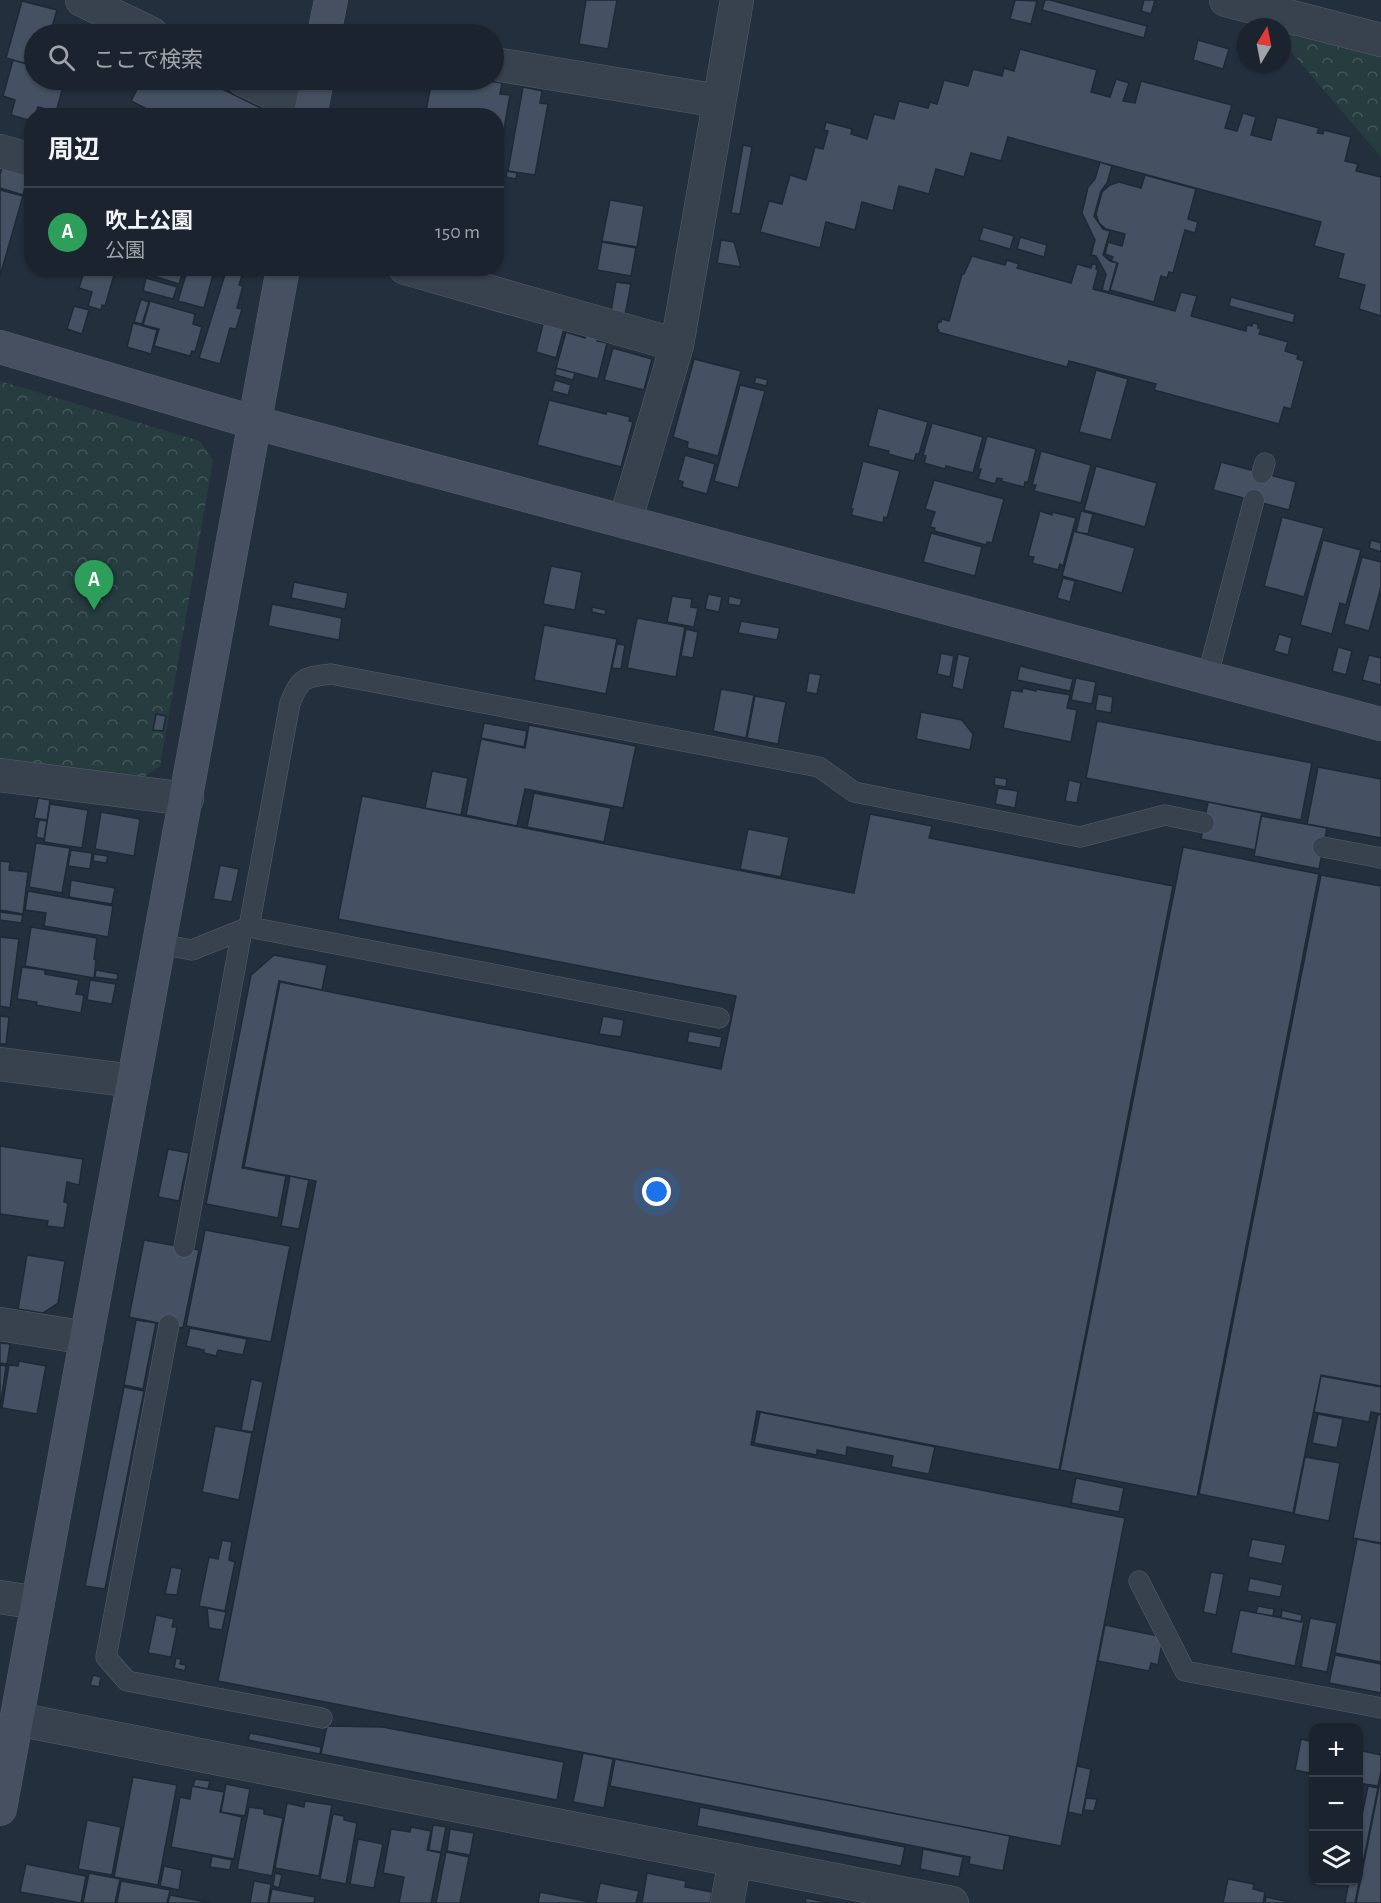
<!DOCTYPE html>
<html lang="ja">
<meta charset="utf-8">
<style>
body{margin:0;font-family:"Alegreya Sans","Noto Sans JP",sans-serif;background:#282f3a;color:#f1f3f6}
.controls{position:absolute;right:18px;bottom:18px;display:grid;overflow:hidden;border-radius:12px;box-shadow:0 2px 4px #0004}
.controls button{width:54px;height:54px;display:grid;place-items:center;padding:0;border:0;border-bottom:2px solid #39404a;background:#1b232e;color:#f1f3f6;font:30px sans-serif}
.compass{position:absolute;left:1237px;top:18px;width:54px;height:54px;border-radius:50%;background:#1b232e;box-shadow:0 2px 4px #0004;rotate:10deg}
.you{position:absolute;left:657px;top:1192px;width:21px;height:21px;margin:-15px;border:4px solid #fff;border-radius:50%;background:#1a73e8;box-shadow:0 0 0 9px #1a73e833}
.badge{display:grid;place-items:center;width:39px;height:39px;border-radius:50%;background:#8ab4f8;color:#fff;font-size:20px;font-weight:700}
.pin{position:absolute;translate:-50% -50px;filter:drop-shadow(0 2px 3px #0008)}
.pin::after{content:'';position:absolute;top:32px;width:21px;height:18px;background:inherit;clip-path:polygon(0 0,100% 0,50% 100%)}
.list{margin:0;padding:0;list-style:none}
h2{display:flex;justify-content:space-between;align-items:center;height:78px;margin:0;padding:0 24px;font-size:26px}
h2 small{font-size:20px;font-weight:400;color:#a0a4aa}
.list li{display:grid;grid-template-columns:39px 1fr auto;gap:18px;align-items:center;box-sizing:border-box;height:90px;padding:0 24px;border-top:2px solid #39404a}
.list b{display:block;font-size:22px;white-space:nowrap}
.list p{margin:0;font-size:20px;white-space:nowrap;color:#a0a4aa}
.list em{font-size:20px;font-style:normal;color:#a0a4aa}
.icon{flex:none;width:33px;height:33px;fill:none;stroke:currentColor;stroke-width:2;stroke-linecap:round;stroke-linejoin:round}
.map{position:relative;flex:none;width:1381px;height:1903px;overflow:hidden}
.search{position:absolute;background:#1b232e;box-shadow:0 2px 4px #0004;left:24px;top:24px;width:480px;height:66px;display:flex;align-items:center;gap:15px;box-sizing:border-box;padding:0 21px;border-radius:33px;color:#a0a4aa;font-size:22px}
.panel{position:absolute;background:#1b232e;box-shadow:0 2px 4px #0004;left:24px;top:108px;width:480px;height:168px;border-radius:24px}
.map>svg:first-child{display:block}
.park{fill:url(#park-crowns)}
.building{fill:#455162;stroke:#1f2835;stroke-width:1.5}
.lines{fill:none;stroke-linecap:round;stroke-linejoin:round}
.lane-casing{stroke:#565f6c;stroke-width:21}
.street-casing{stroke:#565f6c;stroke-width:34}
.secondary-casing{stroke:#565f6c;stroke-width:34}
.lane{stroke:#38414e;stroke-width:20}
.street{stroke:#38414e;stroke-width:33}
.secondary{stroke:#465061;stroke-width:33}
</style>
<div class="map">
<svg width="1381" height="1903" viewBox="0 0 1381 1903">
<defs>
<pattern id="park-crowns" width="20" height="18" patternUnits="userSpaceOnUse" patternTransform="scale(1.5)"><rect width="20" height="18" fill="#263c3f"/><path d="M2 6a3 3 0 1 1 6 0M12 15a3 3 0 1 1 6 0" fill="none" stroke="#435659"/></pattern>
</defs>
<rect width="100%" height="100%" fill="#242f3e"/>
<path class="park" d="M1282 32 1381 57V157L1282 41Z
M0 381 200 441 213 461 160 766 144 777 0 759Z"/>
<path class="building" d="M586 0H617L608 49 579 44Z
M1015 0 1037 1 1031 24 1010 19Z
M1045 0H1050L1147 26 1144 38 1042 10Z
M1144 0H1155L1151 14 1141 11Z
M22 1 57 10 50 34H34V66L6 58Z
M1198 40 1229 49 1223 69 1193 60Z
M1020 49 1097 70 1091 92 1110 97 1116 79 1129 83 1123 101 1135 103 1141 81 1232 105 1225 128 1237 131 1243 113 1256 117 1251 135 1271 140 1277 117 1319 128 1317 133 1323 134 1324 130 1351 137 1345 161 1358 164 1356 171 1381 177V316L1359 309 1365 285 1338 278 1344 254 1314 246 1321 222 1008 137 1001 161 971 153 964 177 936 169 929 194 899 186 893 211 862 202 855 230 826 222 820 248 760 232 769 201 782 204 790 175 806 180 815 147 823 149 828 131 824 130 826 122 852 129 851 134 867 139 874 114 894 119 899 101 928 108 930 102 937 104 944 80 968 86 973 69 1002 76 1004 68 1014 71Z
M13 60 34 66V80H65L56 112 38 107 35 116H32V121L11 115 15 100 3 96Z
M142 80H204L263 109 260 116H161L131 101Z
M432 80H480L502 83 500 94 510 95 504 129 496 127V116H425Z
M523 87 542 91 540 103 548 104 535 175 508 171Z
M743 145 752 147 740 214 731 213Z
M1100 162 1112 166 1107 183 1101 191 1094 216 1103 229 1110 231 1103 255 1110 261 1117 263 1109 292 1102 290 1106 274 1096 256 1091 255 1095 240 1082 213 1088 187 1095 179Z
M3 166 29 173 23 195 0 188V174Z
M507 171 517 173 516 179 506 177Z
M1145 175 1196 189 1188 219 1198 222 1195 233 1185 230 1173 273 1169 272 1167 278 1161 276 1154 302 1110 290 1118 263 1111 261 1113 257 1105 254 1108 242 1122 246 1125 234 1106 229 1099 223 1096 214 1102 192 1110 185 1119 182 1141 188Z
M0 190 23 196 0 276Z
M610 200 644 206 637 247 602 241Z
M983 227 1014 236 1010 249 979 240Z
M1020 237 1047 245 1044 257 1017 249Z
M721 240 734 242 741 267 717 263Z
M602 242 636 248 631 276 597 270Z
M972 256 1005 265 1007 260 1019 264 1017 268 1071 283 1077 264 1091 268 1092 264 1097 265 1096 269 1098 270 1093 289 1175 311 1181 292 1197 296 1191 316 1246 331 1247 325 1252 326 1253 323 1258 324V328H1261L1259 334 1288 342 1285 351 1298 355 1297 359 1304 361 1291 409 1284 407 1279 424 1154 390 1156 384 1069 361 1067 367 938 332 939 330 937 329 938 321 941 322 942 319 949 321 962 274H964Z
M85 268H116L105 306 102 305 101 310 88 306 92 292 79 288Z
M148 268H184L179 284 147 274Z
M188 268H215L204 308 178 301Z
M227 268 244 269 239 285 243 286 237 308 242 309 236 329 230 328 220 364 199 358Z
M146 278 177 287 173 299 143 291Z
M616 282 631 284 625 315 611 312Z
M1231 297 1295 314 1293 323 1229 306Z
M141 299 149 302 142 324 134 322Z
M150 301 195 314 193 324 202 327 195 352 192 351 190 356 154 346 159 329 143 325Z
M74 306 89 310 82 334 67 329Z
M544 320 565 325 556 358 536 352Z
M133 323 157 330 151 354 127 347Z
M566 332 585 338 586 334 598 337 597 341 607 343 598 379 556 368Z
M613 348 652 359 644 390 604 380Z
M694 359 741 371 718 456 687 448 688 442 673 437Z
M556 368 575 373 573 380 555 375Z
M1096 370 1128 379 1111 440 1079 432Z
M756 377 768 380 766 386 754 383Z
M555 380 571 385 568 395 552 391Z
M740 385 765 391 738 488 714 481Z
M549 400 606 414 607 411 630 417 629 421 633 422 621 467 537 445Z
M878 408 928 422 919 454H916L914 461 888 454 889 451 868 446Z
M932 423 983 437 973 473 946 466 945 469 924 463 926 456 923 455Z
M987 436 1036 449 1028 482H1025L1024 487 1001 481 1002 479 997 478 995 484 978 479 981 469H978Z
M1041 451 1091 465 1081 503 1034 491 1036 485H1032Z
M685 455 715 464 707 494 682 487 683 482 678 480Z
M863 461 900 471 887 518 884 517 883 523 851 515 853 509 851 508Z
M1221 462 1296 482 1289 510 1213 490Z
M1096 466 1157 483 1145 527 1084 510Z
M934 480 1004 499 992 543 987 542 986 545 934 531 935 528 930 527 935 512 925 509Z
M1040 511 1052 515V512L1076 518 1063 566 1060 564 1058 570 1032 563 1034 557 1028 556Z
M1081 511 1093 514 1088 534 1076 532Z
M1282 517 1324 528 1304 597 1264 586Z
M1074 531 1135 548 1122 593 1062 576Z
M931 533 982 547 975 576 923 562Z
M1323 540 1361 550 1346 605 1340 603 1332 634 1300 625Z
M1371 540 1381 543V552L1369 548Z
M1362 557 1381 562V587L1369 631 1344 624Z
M551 566 582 572 575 610 543 604Z
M1063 578 1075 581 1070 602 1057 598Z
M294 582 348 593 345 609 291 598Z
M708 594 722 597 719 612 705 609Z
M672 596 692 599 691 607 698 608 694 627 667 622Z
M729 596 742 599 740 606 728 604Z
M272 604 342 618 339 640 268 626Z
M592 607 606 610 605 615 592 612Z
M637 618 685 627 676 677 627 668Z
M741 621 780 628 777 640 738 633Z
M544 625 617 639 606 694 534 680Z
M686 629 698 632 693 658 681 656Z
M1279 634 1292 638 1288 655 1274 651Z
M617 644 625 645 621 669 612 668Z
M1338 647 1352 651 1346 675 1332 671Z
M941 653 954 656 950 677 937 674Z
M958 654 970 657 963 690 952 687Z
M1369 655 1381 658V685L1362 680Z
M1020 666 1073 679 1070 691 1017 680Z
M809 673 821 675 817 694 806 692Z
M1076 678 1096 682 1092 704 1071 700Z
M1023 688 1036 691V689L1070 695 1067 708 1077 710 1071 742 1003 728 1011 690 1022 692Z
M721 689 754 695 746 738 713 731Z
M1098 694 1113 697 1111 713 1095 710Z
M755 696 786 702 778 744 747 738Z
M921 712 962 720 973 734 970 750 916 739Z
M156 714 166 716 163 731 153 730Z
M1097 721 1312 763 1301 820 1086 778Z
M484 723 527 731 524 747 481 738Z
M529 725 636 746 623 808 525 789 517 826 466 815 481 739 525 748Z
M1318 767 1381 779V838L1307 824Z
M432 771 468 778 461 815 425 808Z
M995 777 1007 779 1006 787 994 785Z
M1069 780 1081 783 1077 803 1065 801Z
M998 788 1018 791 1015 808 995 804Z
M534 793 611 808 604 842 527 827Z
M362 796 854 893 870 814 932 826 929 838 1173 886 1059 1470 757 1411 751 1445 1125 1518 1061 1846 218 1681 316 1181 244 1167 280 982 721 1069 736 996 338 919Z
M38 798 50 800 47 820 34 818Z
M1208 802 1262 813 1255 850 1201 839Z
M50 804 88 810 82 848 44 842Z
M101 812 140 819 134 856 95 849Z
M1261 816 1327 828 1319 869 1254 856Z
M39 820 47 821 44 839 36 837Z
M748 829 789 837 781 877 740 869Z
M36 843 70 848 62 893 29 887Z
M1183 847 1319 874 1197 1497 1060 1470Z
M71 850 92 853 90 869 68 866Z
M94 854 108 856 106 863 93 861Z
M0 861 10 862 9 870 28 872 23 914 0 910Z
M220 865 239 869 232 902 213 899Z
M1321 875 1381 886V1386L1321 1375 1293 1513 1199 1494Z
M71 880 115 888 112 904 69 897Z
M28 891 113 906 108 937 44 926 46 913 25 910Z
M0 912 23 915 21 923 0 920Z
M31 927 97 938 94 959 96 960 94 978 25 966Z
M0 937 19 939 10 1008 0 1006Z
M274 955 327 965 322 990 279 981 242 1168 286 1176 278 1218 206 1204 251 975Z
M22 967 45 970V974L79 980 76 994 84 995 81 1013 36 1005 37 1002 17 999Z
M96 970 118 974 117 980 95 977Z
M90 980 116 984 112 1004 87 1000Z
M0 1016 9 1017 6 1044H0Z
M603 1016 624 1020 621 1037 599 1034Z
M689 1031 722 1037 720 1048 687 1042Z
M0 1146 83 1159 79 1185 67 1182 64 1202 68 1203 64 1228 47 1226 48 1221 0 1214Z
M168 1149 189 1153 179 1201 158 1197Z
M290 1176 309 1180 299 1229 281 1226Z
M205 1230 290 1246 271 1342 186 1326Z
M144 1240 199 1250 183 1328 129 1317Z
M27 1255 65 1261 58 1303 43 1313 18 1309Z
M136 1320 156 1323 143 1389 124 1385Z
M190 1328 247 1339 243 1355 218 1350 216 1356 204 1353V1350L186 1346Z
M0 1343 10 1344 7 1364 0 1363Z
M19 1361 46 1366 37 1414 2 1408 9 1365 18 1366Z
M0 1365 6 1366 0 1409Z
M1321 1376 1381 1387V1414L1371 1412 1369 1422 1314 1412Z
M251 1379 263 1382 253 1432 241 1430Z
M124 1387 144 1391 105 1589 85 1586Z
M760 1412 935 1447 929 1474 891 1467 893 1456 847 1447 846 1456 817 1450V1455L754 1443Z
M1318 1414 1343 1419 1337 1448 1312 1443Z
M1378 1414 1381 1415V1543L1353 1538Z
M215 1426 252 1433 239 1500 202 1492Z
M1305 1457 1340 1463 1329 1521 1294 1514Z
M1076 1478 1124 1488 1119 1512 1071 1503Z
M1252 1539 1286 1545 1282 1564 1248 1557Z
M1357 1539 1381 1544V1662L1335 1653Z
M222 1540 232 1542 229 1560 235 1562 225 1611 199 1606 209 1557 218 1559Z
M171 1567 182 1569 177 1595 165 1594Z
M1211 1572 1224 1574 1216 1615 1203 1612Z
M1250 1578 1283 1585 1280 1597 1247 1591Z
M1258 1606 1274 1609 1273 1616 1256 1613Z
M207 1608 226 1612 222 1630 209 1628Z
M1240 1610 1304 1622 1295 1666 1231 1653Z
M1282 1610 1302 1615 1301 1622 1281 1618Z
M156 1615 174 1619 172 1627H177L171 1657 148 1653Z
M1310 1618 1337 1623 1327 1672 1301 1667Z
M1105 1625 1163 1637 1158 1665 1151 1663 1149 1671 1098 1661Z
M1335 1655 1381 1664V1693L1329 1683Z
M176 1658 181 1659 180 1664 186 1665 185 1671 174 1668Z
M93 1675 101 1677 99 1687 90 1685Z
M327 1726 383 1727 564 1762 557 1800 321 1754Z
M250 1733 321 1747 320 1754 248 1740Z
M1301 1739 1314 1742V1774L1295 1770Z
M1358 1750 1381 1755V1772L1378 1786 1358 1783Z
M583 1753 613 1759 604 1808 573 1802Z
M615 1759 1010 1836 1003 1871 969 1864 970 1857 610 1786Z
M1077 1766 1091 1769 1082 1815 1068 1812Z
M133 1777 177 1785 158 1885 114 1877Z
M1381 1777V1903H1356Z
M195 1779 210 1781 208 1789 193 1786Z
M226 1784 250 1789 245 1816 221 1812Z
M192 1786 224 1792 220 1812 242 1817 234 1859 171 1847 180 1797 190 1799Z
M1368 1786 1378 1788 1355 1903H1345L1349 1880H1358V1834Z
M1086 1798 1097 1799 1094 1811 1084 1810Z
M305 1801 332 1805 319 1876 275 1868 287 1803 304 1807Z
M249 1807 264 1809V1814L283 1818 272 1876 237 1869Z
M700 1807 905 1847 901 1866 697 1826Z
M333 1814 344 1816V1820L357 1823 346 1884 320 1879Z
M87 1820 121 1827 112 1875 78 1869Z
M433 1825 446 1827 441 1852 429 1850Z
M411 1827 431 1831 427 1850 441 1853 431 1903H399L404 1877 383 1873 391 1829 410 1832Z
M450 1829 474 1833 470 1855 447 1851Z
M358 1839 383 1844 374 1888 350 1884Z
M923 1849 963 1857 959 1877 920 1869Z
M446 1852 469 1857 460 1903H436Z
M212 1856 232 1860 230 1870 210 1867Z
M26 1864 86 1876 81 1903 20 1892Z
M164 1866 182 1870 179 1890 160 1886Z
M89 1873 120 1879 115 1903H83Z
M275 1873 282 1875 279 1888 273 1886Z
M647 1873 686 1881 685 1887 712 1892 710 1903H642Z
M1228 1879 1254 1884 1253 1889 1265 1892 1263 1903H1223Z
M121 1881 170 1890 167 1903H117Z
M254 1881 271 1884 268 1903H250Z
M600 1883 639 1891 636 1903H596Z
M272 1889 315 1897 314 1903H269Z
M540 1892 590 1902V1903H538Z
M170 1895 211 1903H168Z
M1266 1897 1289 1902V1903H1265Z
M806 1898 831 1903H805Z"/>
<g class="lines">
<g class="lane-casing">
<path id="lane" d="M1262 473 1265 463
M1207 678 1254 500
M1323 847 1381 858
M249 927 719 1018
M159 944 192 950 249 927 290 703C300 678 304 677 331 674L819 767 854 792 1080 837 1165 815 1204 823
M184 1247 242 930
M169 1325 106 1657 127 1681 322 1718
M1139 1581 1185 1671 1381 1708"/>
</g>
<g class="street-casing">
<path id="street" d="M82 0 152 34
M1226 0 1381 40
M494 64 719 101
M244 80 311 112
M0 151 32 160
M405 268 677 345
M625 522 677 345 737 0
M0 775 187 799
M0 1064 134 1081
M0 1324 87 1338
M0 1597 38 1603
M17 1719 952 1903
M727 1903 735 1860"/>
</g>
<g class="secondary-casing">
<path id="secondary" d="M324 34 331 0
M310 116 317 80
M0 347 256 423 1381 724
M0 1809 283 268"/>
</g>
<use href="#lane" class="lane"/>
<use href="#street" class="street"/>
<use href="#secondary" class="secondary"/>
</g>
</svg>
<div class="controls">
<button>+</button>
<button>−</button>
<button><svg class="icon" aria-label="layers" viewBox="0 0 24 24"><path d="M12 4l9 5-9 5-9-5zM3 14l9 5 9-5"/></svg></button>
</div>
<svg class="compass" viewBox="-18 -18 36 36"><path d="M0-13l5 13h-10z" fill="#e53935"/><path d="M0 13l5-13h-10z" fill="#a0a4aa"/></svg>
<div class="you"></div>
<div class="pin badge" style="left:94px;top:610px;background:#2e9e5b">A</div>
<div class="search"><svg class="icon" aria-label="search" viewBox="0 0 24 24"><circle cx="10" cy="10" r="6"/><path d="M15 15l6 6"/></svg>ここで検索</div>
<section class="panel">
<h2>周辺<small></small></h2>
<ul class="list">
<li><span class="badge" style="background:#2e9e5b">A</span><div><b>吹上公園</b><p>公園</p></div><em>150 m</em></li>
</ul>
</section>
</div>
